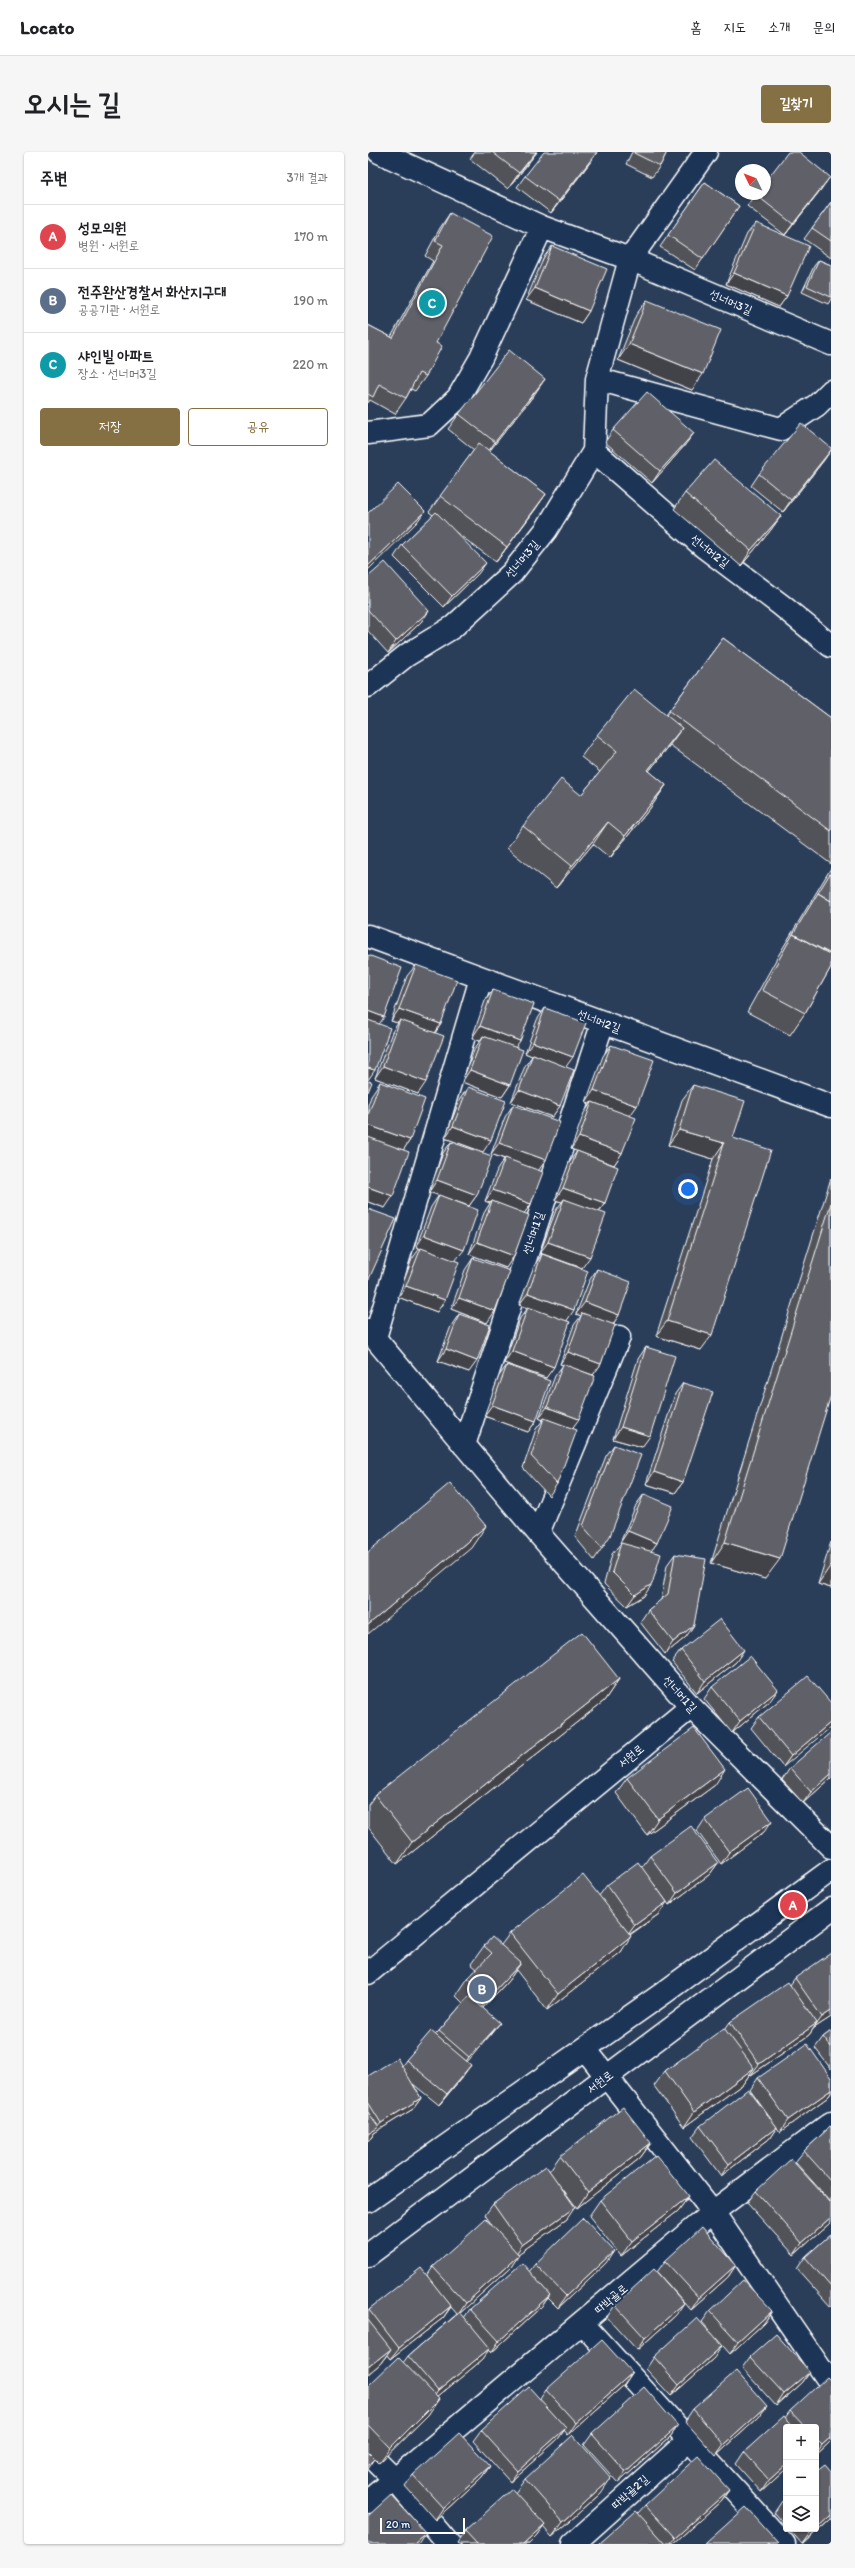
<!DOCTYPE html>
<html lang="ko">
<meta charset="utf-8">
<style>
body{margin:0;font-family:Itim,"Poor Story",sans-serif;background:#f6f6f6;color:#202124}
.controls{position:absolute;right:12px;bottom:12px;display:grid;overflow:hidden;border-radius:4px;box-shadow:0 1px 3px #0004}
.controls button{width:36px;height:36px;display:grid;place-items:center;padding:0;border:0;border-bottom:1px solid #e0e0e0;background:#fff;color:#202124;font:20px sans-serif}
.compass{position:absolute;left:367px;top:12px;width:36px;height:36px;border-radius:50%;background:#fff;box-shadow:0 1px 3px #0004;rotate:313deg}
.scale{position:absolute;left:12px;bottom:10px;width:85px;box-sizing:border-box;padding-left:4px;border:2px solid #fff;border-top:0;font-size:11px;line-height:14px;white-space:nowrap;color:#fff;-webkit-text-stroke:3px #1d3557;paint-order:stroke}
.you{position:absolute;left:320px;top:1037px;width:14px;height:14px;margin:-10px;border:3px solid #fff;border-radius:50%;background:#1a73e8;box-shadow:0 0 0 6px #1a73e833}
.badge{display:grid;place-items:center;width:26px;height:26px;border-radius:50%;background:#847042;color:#fff;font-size:13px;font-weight:700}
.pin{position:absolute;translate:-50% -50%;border:2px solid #fff;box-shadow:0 1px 4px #0006}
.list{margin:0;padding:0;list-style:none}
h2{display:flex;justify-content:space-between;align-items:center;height:52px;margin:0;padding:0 16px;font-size:17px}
h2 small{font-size:13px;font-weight:400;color:#757577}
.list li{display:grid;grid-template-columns:26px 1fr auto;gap:12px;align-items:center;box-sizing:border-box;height:64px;padding:0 16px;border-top:1px solid #e0e0e0}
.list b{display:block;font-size:15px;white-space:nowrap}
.list p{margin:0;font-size:13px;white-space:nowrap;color:#757577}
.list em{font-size:13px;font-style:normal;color:#757577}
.actions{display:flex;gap:8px;padding:12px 16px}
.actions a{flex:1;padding:9px 0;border:1px solid #847042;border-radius:4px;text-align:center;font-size:14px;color:#847042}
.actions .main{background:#847042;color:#fff}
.icon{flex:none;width:22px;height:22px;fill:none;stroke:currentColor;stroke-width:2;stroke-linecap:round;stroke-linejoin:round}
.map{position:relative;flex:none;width:463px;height:2392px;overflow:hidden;border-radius:4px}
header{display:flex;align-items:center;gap:24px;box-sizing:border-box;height:56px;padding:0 20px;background:#fff;border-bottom:1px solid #e0e0e0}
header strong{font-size:19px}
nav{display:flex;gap:22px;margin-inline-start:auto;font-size:14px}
.intro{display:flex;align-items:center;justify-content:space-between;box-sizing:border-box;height:96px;padding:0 24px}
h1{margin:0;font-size:28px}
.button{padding:10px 18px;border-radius:4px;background:#847042;color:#fff;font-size:14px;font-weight:700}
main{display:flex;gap:24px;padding:0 24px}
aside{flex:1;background:#fff;border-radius:4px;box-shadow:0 1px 3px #0004}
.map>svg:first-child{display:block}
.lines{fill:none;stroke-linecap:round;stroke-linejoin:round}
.minor-casing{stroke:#fff;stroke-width:25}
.tertiary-casing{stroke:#fff;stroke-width:25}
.minor{stroke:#1d3557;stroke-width:22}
.tertiary{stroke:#1d3557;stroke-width:22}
.wall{fill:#515359;stroke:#fff}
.shaded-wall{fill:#424349;stroke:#fff}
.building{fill:#5e6068;stroke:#fff}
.labels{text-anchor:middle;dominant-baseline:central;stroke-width:4;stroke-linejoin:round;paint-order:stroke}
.street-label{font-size:12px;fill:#fff;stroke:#1d3557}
</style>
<header>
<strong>Locato</strong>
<nav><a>홈</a><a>지도</a><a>소개</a><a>문의</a></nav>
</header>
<div class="intro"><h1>오시는 길</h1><a class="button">길찾기</a></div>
<main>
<aside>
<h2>주변<small>3개 결과</small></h2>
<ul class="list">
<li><span class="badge" style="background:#e0444e">A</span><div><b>성모의원</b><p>병원 · 서원로</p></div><em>170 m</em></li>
<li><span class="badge" style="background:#5c6f8a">B</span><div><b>전주완산경찰서 화산지구대</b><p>공공기관 · 서원로</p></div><em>190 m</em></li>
<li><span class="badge" style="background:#0f9aa8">C</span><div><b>샤인빌 아파트</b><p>장소 · 선너머3길</p></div><em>220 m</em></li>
</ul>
<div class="actions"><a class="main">저장</a><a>공유</a></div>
</aside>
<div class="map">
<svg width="463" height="2392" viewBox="0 0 463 2392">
<rect width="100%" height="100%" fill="#2a3e5a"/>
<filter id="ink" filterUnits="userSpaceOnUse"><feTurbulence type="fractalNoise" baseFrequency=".025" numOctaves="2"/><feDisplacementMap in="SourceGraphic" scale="8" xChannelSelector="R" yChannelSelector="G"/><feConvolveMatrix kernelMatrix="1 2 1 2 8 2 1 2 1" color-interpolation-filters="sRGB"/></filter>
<g filter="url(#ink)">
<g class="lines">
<g class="minor-casing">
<path id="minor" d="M11 0 174 75 262 107 463 192
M229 227 413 277 449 253 463 239
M0 281 61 273 90 246 113 206 174 75
M226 299 336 395 413 453 463 494
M0 534 39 503 85 475 144 421 178 378 226 299 229 227 262 107 338 0
M0 784 463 954
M0 1178 170 1381 323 1555 463 1695
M7 1186 113 826
M96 1293 235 870
M170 1381 251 1185
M0 1821 323 1555
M217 1897 345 2060 463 2232
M214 2171 416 2392
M0 2301 26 2327 81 2392
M0 2350 345 2060 463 1971
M205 2392 320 2289"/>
</g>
<g class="tertiary-casing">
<path id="tertiary" d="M0 2049 297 1840 463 1718
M0 2103 463 1757"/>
</g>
<use href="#minor" class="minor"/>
<use href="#tertiary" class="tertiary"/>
</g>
<path class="wall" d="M107 0H169L140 37 102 7Z
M264 0H299L292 14 284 25 258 12Z
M224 8 183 61 149 35 157 24Z
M337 30 371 54 327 118 292 95Z
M454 36 417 83 379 54 387 42Z
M463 50V106L436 87Z
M82 61 68 191 58 224 47 239 43 237 38 246 27 262 2 248 0 251V173L23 185 65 109 57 104 72 76Z
M388 71 419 144 411 155 358 132 379 82Z
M184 94 221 159 213 171 158 148 176 105Z
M451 108 463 113V147L460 152 434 140 446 114Z
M279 148 324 238 250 208 268 163Z
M166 243 121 299 178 342 128 410 86 379 110 422 76 455 26 405 34 393 65 363 61 360 106 298 80 277 91 262Z
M245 278 317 293 284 331 237 290Z
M463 298 456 308 415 360 383 334 391 322Z
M317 341 413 364 402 379 373 414 306 357Z
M0 425 61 459 53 470 20 501 0 479Z
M355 486 463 566V712L302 593 281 619 298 633 283 655 242 706 225 692 188 736 139 696 155 674 213 643 232 620 213 605 229 583 298 563Z
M463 716V815L437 861 422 883 379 860 410 804Z
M48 813 73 872 67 881 50 942 7 926 24 880 30 871 23 869 39 824Z
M125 838 147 896 142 933 134 945 94 930 107 896 112 889 104 886 117 849Z
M177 856 198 915 192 954 184 965 143 950 157 914 164 904 157 901 169 868Z
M243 893 262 964 254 1001 246 1013 203 997 216 961 223 951 218 950 235 904Z
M12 930 42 988 35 998 17 1056 0 1050V953L4 942Z
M325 933 365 986 333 1198 288 1184 345 1007 300 993 314 948Z
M100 935 115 1000 77 986 92 947Z
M145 953 171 1018 163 1052 156 1061 138 1116 101 1102 116 1061 122 1051 117 1049 129 1018 136 1007 123 1002 137 965Z
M83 990 109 1043 101 1054 61 1040 75 1001Z
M209 999 237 1051 231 1060 214 1116 172 1101 188 1058 194 1050 187 1048 201 1011Z
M463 1026V1243L397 1427 343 1411Z
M71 1043 87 1109 69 1160 30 1145 44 1107 52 1096 48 1095 63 1055Z
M174 1102 199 1169 178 1226 136 1211 152 1166 160 1156 151 1153 166 1114Z
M105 1106 119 1171 83 1157 97 1118Z
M229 1117 251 1163 245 1172 233 1212 225 1223 205 1276 189 1332 181 1344 155 1316 168 1277 175 1268 171 1266 187 1224 195 1213 192 1212 206 1173 213 1164 208 1162 221 1129Z
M91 1162 101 1220 70 1209 83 1174Z
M278 1195 274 1295 245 1287 270 1207Z
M139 1213 168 1269 160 1280 116 1264 131 1224Z
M315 1231V1330L307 1341 278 1332 307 1242Z
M246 1293 234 1396 226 1408 207 1385 238 1304Z
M276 1342 289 1391 283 1399 276 1444 259 1454 236 1432 244 1402 253 1391H252L268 1353Z
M463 1390V1436L450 1432Z
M307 1402 318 1485 297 1502 272 1470 280 1458 293 1448 299 1413Z
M313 1498 368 1510 329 1541 304 1510Z
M251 1527 236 1549 29 1712 0 1675V1653L7 1643Z
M344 1535 402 1549 364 1581 336 1547Z
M463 1551 415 1615 383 1576 391 1565Z
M422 1616 463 1626 435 1651 414 1628Z
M259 1626 347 1633 279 1683 248 1641Z
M337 1667 396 1680 353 1712 329 1679Z
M282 1704 350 1711 342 1722 301 1753 286 1732 291 1762 262 1783 253 1800 179 1858 148 1818 140 1829 115 1856 123 1882 99 1909 95 1924 71 1953 45 1932 53 1946 45 1957 6 1981 3 1986 0 1988V1924L34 1914 38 1908 67 1883 71 1879 95 1851 88 1844 100 1826 109 1817 103 1812 116 1794 133 1793 142 1781 231 1744 239 1733 274 1715Z
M427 1826 463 1865 446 1876 441 1883 383 1923 382 1922 375 1932 316 1975 286 1934 297 1919 357 1877 362 1870 422 1833Z
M463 1879V1917L447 1896 455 1885Z
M390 1926H463V1941L460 1945 412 1980 382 1938Z
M332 1974 409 1975 401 1987 353 2024 324 1985Z
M463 1974V2050L427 2010 436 1999Z
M283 1991 272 2006 209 2056 194 2036 199 2067 150 2102 143 2115 92 2161 96 2166 102 2157 161 2120 167 2112 238 2111 190 2156 180 2146 174 2154 123 2201 120 2198 114 2208 69 2245 60 2263 11 2311 0 2300V2234L35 2211 40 2204 89 2162 83 2155 75 2166 22 2207 19 2203 12 2212 0 2222V2159L1 2157 59 2124 65 2115 124 2073 117 2063 125 2052 182 2018 192 2004Z
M388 2039 462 2071 426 2103 379 2051Z
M321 2044 310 2059 253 2104 221 2064 232 2048Z
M463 2082V2155L429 2117 437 2105Z
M297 2109 368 2113 360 2125 323 2158 289 2120Z
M247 2153 308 2163 269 2198 239 2165Z
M342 2159H404L396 2171 362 2202 334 2170Z
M286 2205 346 2206 303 2244 278 2217Z
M382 2205 442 2220 434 2231 408 2254 374 2216Z
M264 2221 256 2233 200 2283 196 2278 190 2287 142 2330 105 2289 113 2278 172 2247 178 2238Z
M463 2229V2289L448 2303V2275H418V2317L393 2340 368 2312 376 2300 417 2266 422 2259Z
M325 2257 391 2265 348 2304 317 2269Z
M310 2274 302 2285 250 2331 216 2293 224 2282Z
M122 2314 113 2326 67 2368 37 2334 45 2323Z
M157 2327 233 2341 184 2385 175 2375 168 2385 161 2392H90L89 2391 97 2379 147 2341Z
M361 2338 353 2349 305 2392H231L270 2361 277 2353Z
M418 2346V2374L407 2361 415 2349Z
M463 2367 436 2392H434L421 2377H448Z"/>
<path class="shaded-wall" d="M168 0H169L140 37 151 21Z
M229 0 224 8 183 61 191 49Z
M462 25 454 36 417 83 425 72Z
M366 121 419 144 411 155 358 132Z
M167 136 221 159 213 171 158 148Z
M261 192 335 222 324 238 250 208Z
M177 227 166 243 116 306 127 290Z
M326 281 317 293 284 331 292 319Z
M463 298 456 308 415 360 423 348Z
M178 342 167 358 128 410 139 395Z
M57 359 49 370 0 418V414Z
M413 364 402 379 373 414 383 398Z
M118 411 110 422 76 455 84 444Z
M61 459 53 470 20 501 28 489Z
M314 576 298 598 264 640 280 618Z
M298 633 283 655 242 706 257 684Z
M240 670 225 692 188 736 204 714Z
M31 857 73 872 65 884 32 868 30 871 23 869Z
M0 859 16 865 8 877 0 874Z
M112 874 152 889 144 900 115 884 112 889 104 886Z
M165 890 205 905 197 916 165 902 164 904 157 901Z
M15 914 58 930 50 942 7 926Z
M0 916 7 918 0 928Z
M102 918 142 933 134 945 94 930Z
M151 938 192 954 184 965 143 950Z
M226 938 269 954 261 965 224 950 223 951 218 950Z
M0 973 42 988 34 1000 0 987Z
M85 974 123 988 115 1000 77 986Z
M311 978 356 991 345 1007 300 993Z
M211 985 254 1001 246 1013 203 997Z
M131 991 178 1008 170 1019 123 1002Z
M69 1028 109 1043 101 1054 61 1040Z
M0 1035 25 1044 17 1056 0 1050Z
M195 1036 237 1051 228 1063 196 1047 194 1050 187 1048Z
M125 1038 163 1052 155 1063 124 1049 122 1051 117 1049Z
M56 1083 96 1098 87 1109 48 1095Z
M109 1090 146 1104 138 1116 101 1102Z
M180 1090 222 1105 214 1116 172 1101Z
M38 1134 77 1148 69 1160 30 1145Z
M160 1141 206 1158 198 1170 151 1153Z
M91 1146 127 1159 119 1171 83 1157Z
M217 1150 251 1163 243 1175 214 1161 213 1164 208 1162Z
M299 1169 344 1183 333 1198 288 1184Z
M78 1197 109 1209 101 1220 70 1209Z
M144 1199 186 1215 178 1226 136 1211Z
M200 1200 233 1212 225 1223 192 1212Z
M124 1253 168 1269 160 1280 116 1264Z
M179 1255 211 1267 203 1278 176 1266 175 1268 171 1266Z
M253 1275 282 1284 274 1295 245 1287Z
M286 1320 315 1330 307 1341 278 1332Z
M118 1374 103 1396 0 1482V1473Z
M260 1379 289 1391 281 1402 252 1391Z
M357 1390 412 1407 397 1427 343 1411Z
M463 1413V1436L450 1432Z
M284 1432 276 1444 259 1454 267 1443Z
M326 1473 318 1485 297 1502 305 1490Z
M376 1498 368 1510 329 1541 337 1529Z
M251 1527 236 1549 29 1712 44 1690Z
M410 1538 402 1549 364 1581 372 1569Z
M463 1570V1575L415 1615 423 1604Z
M357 1617 347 1633 279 1683 290 1667Z
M463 1622V1626L435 1651 443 1640Z
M404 1669 396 1680 353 1712 361 1700Z
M350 1711 342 1722 301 1753 309 1741Z
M299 1750 291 1762 259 1784 267 1773Z
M263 1784 253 1800 179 1858 190 1842Z
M153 1811 140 1829 108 1863 121 1845Z
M463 1859V1865L446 1876 454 1865Z
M132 1871 123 1882 93 1917 101 1905Z
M449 1871 441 1883 383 1923 391 1912Z
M103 1913 95 1924 71 1953 79 1942Z
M386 1916 375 1932 316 1975 326 1960Z
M463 1938V1941L460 1945 412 1980 420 1968Z
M53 1946 45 1957 6 1981 3 1986 0 1988V1982L9 1976 13 1971Z
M409 1975 401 1987 353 2024 361 2012Z
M283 1991 272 2006 209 2056 220 2040Z
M321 2044 310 2059 253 2104 264 2089Z
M207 2055 199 2067 146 2105 154 2093Z
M463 2065V2069L462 2071 426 2103 434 2091Z
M246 2099 238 2111 190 2156 198 2144Z
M151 2103 143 2115 90 2163 98 2151Z
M368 2113 360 2125 323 2158 331 2146Z
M182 2143 174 2154 123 2201 131 2189Z
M316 2151 308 2163 269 2198 277 2186Z
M83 2154 75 2166 22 2207 31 2196Z
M404 2159 396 2171 362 2202 370 2190Z
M354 2194 346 2206 303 2244 311 2233Z
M122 2196 114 2208 62 2251 70 2239Z
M23 2197 12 2212 0 2222V2215Z
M442 2220 434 2231 408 2254 416 2242Z
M264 2221 256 2233 200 2283 208 2271Z
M71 2247 60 2263 11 2311 22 2296Z
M399 2254 391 2265 348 2304 356 2293Z
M310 2274 302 2285 250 2331 258 2320Z
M198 2276 190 2287 142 2330 150 2319Z
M463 2285V2289L448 2303V2302L454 2293Z
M7 2307 0 2317V2314Z
M418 2313V2317L393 2340 401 2328Z
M122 2314 113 2326 67 2368 75 2356Z
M243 2326 233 2341 184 2385 195 2370Z
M361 2338 353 2349 305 2392H303L307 2386Z
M463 2363V2367L435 2392 443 2381Z
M177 2373 168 2385 161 2392H156Z
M58 2381 51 2392H46Z"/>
<path class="building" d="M124 0H168L151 21Z
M176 0H229L191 49 157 24Z
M267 0H299L292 14 266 1Z
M420 0H431L462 25 425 72 387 42H397V30Z
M337 30 371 54 335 107 300 83Z
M463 50V89L444 76Z
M82 61 125 84 68 191 74 194 58 224 51 221 38 246 11 232 5 245 0 242V173L25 186 75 93 67 89Z
M388 71 441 94 419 144 366 121Z
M184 94 239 117 221 159 167 136Z
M451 108 463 113V145L439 134Z
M279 148 353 178 335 222 261 192Z
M141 198 177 227 127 290 91 262Z
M279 240 326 281 292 319 245 278Z
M433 271 463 296V298L423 348 391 322Z
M111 291 178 342 139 395 72 344Z
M346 308 413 364 383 398 317 341Z
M30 332 57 359 0 414V361Z
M68 360 118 411 84 444 34 393Z
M17 410 61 459 28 489 0 458V425Z
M355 486 463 566V679L301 559Z
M266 537 314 576 280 618 298 633 257 684 240 670 204 714 155 674 193 627 213 643 249 599 229 583Z
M463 720V749L450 741Z
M450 741 463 749V802L425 782Z
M425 782 463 803V815L437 861 394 838Z
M0 803 34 816 16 865 0 859Z
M48 813 89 828 73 872 31 857Z
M125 838 166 852 152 889 112 874Z
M177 856 218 871 205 905 165 890Z
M0 868 22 876 7 918 0 916Z
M32 868 76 884 58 930 15 914Z
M115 884 155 898 142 933 102 918Z
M243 893 286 908 269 954 226 938Z
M165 902 206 918 192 954 151 938Z
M0 929 4 930 0 940Z
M12 930 57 947 42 988 0 973V963Z
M325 933 377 949 365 986 403 998 344 1183 299 1169 356 991 311 978Z
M100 935 138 949 123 988 85 974Z
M224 950 268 966 254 1001 211 985Z
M145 953 192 970 178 1008 131 991Z
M0 985 41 1000 25 1044 0 1035Z
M83 990 124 1004 109 1043 69 1028Z
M209 999 250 1015 237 1051 195 1036Z
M137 1006 175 1020 163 1052 125 1038Z
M71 1043 110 1058 96 1098 56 1083Z
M196 1047 238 1062 222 1105 180 1090Z
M124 1049 161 1063 146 1104 109 1090Z
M463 1051V1243L412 1407 357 1390Z
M0 1057 28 1067 0 1129Z
M53 1096 91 1110 77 1148 38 1134Z
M174 1102 220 1119 206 1158 160 1141Z
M105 1106 142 1119 127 1159 91 1146Z
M229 1117 263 1130 251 1163 217 1150Z
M160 1155 202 1170 186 1215 144 1199Z
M214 1161 247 1173 233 1212 200 1200Z
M91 1162 122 1173 109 1209 78 1197Z
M278 1195 307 1204 282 1284 253 1275Z
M195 1212 227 1224 211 1267 179 1255Z
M139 1213 182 1229 168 1269 124 1253Z
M315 1231 345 1240 315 1330 286 1320Z
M176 1266 209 1278 189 1332 163 1304Z
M246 1293 273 1303 242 1384 234 1396 215 1374Z
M82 1331 118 1374 0 1473V1400Z
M276 1342 305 1354 289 1391 260 1379Z
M253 1391 293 1402 284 1432 267 1443 244 1420Z
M307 1402 338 1407 326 1473 305 1490 280 1458 300 1442Z
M352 1467 376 1498 337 1529 313 1498Z
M214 1480 251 1527 44 1690 7 1643Z
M382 1504 410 1538 372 1569 344 1535Z
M440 1524 463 1551V1570L423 1604 391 1565Z
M326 1576 357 1617 290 1667 259 1626Z
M463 1580V1622L443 1640 422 1616Z
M380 1636 404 1669 361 1700 337 1667Z
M323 1674 350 1711 309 1741 282 1704Z
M270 1710 299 1750 267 1773 239 1733Z
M215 1723 263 1784 190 1842 142 1781Z
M124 1785 153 1811 121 1845 100 1826 124 1801 116 1794Z
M463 1801V1859L454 1865 427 1826Z
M420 1830 449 1871 391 1912 362 1870Z
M101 1844 132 1871 101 1905 71 1879Z
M356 1876 386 1916 326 1960 297 1919Z
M63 1879 103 1913 79 1942 38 1908Z
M463 1879V1895L455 1885Z
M439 1892 463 1926V1938L420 1968 390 1926Z
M29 1906 53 1946 13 1971 0 1950V1924Z
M380 1937 409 1975 361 2012 332 1974Z
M255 1955 283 1991 220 2040 192 2004Z
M0 1960 11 1975 0 1982Z
M463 1974V2029L436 1999Z
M288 2003 321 2044 264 2089 232 2048Z
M423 2007 463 2051V2065L434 2091 388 2039Z
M178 2014 207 2055 154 2093 125 2052Z
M215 2066 246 2099 198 2144 167 2112Z
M118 2067 151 2103 98 2151 65 2115Z
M334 2075 368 2113 331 2146 297 2109Z
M463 2082V2135L437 2105Z
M154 2111 182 2143 131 2189 102 2157Z
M53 2116 83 2154 31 2196 1 2157Z
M286 2117 316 2151 277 2186 247 2153Z
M375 2128 404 2159 370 2190 342 2159Z
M92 2160 122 2196 70 2239 40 2204Z
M329 2166 354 2194 311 2233 286 2205Z
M0 2168 23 2197 0 2215Z
M408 2182 442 2220 416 2242 382 2205Z
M234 2188 264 2221 208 2271 178 2238Z
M30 2205 71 2247 22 2296 0 2273V2234Z
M368 2219 399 2254 356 2293 325 2257Z
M459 2225 463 2229V2285L454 2293 448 2287V2275H437L422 2259Z
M161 2235 198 2276 150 2319 113 2278Z
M276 2235 310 2274 258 2320 224 2282Z
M416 2264 425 2275H418V2313L401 2328 376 2300Z
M91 2281 122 2314 75 2356 45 2323Z
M205 2283 243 2326 195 2370 157 2327Z
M0 2300 7 2307 0 2314Z
M330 2304 361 2338 307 2386 277 2353Z
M457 2312 463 2319V2363L448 2377V2319Z
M144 2337 177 2373 156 2392H109L97 2379Z
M23 2343 58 2381 46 2392H0V2364Z
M418 2346V2353L415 2349Z
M378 2355 411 2392H337Z
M268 2359 298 2392H231Z
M439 2377H447L443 2381Z"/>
</g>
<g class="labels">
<g class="street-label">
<text transform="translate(363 150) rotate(23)">선너머3길</text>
<text transform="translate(342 399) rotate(38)">선너머2길</text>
<text transform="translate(154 407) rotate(-50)">선너머3길</text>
<text transform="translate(231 869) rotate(20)">선너머2길</text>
<text transform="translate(165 1081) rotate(-72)">선너머1길</text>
<text transform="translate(312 1542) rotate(48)">선너머1길</text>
<text transform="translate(263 1604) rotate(-39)">서원로</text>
<text transform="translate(232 1930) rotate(-37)">서원로</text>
<text transform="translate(243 2147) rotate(-40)">따박골로</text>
<text transform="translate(262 2340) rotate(-42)">따박골2길</text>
</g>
</g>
</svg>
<div class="controls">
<button>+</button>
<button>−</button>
<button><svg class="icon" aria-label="layers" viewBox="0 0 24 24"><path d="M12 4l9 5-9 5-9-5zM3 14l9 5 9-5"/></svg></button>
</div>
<svg class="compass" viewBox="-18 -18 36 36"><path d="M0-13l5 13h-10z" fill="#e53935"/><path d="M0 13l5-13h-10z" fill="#757577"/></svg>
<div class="scale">20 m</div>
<div class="you"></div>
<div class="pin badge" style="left:425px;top:1753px;background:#e0444e">A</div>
<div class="pin badge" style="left:114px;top:1837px;background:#5c6f8a">B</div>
<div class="pin badge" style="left:64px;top:151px;background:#0f9aa8">C</div>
</div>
</main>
